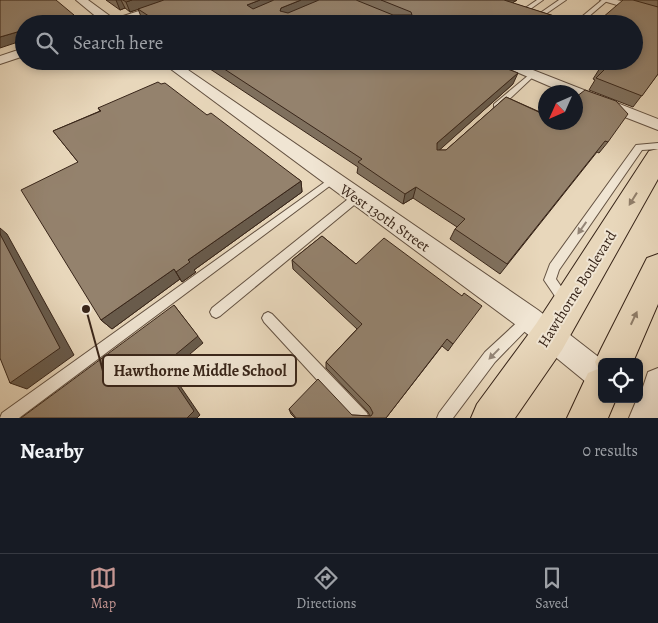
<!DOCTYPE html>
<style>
body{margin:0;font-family:Alegreya,serif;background:#20242c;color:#f1f3f6}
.controls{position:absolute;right:15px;bottom:15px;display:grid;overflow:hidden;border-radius:8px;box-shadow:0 2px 8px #0003}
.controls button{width:45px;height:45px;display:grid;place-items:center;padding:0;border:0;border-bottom:1px solid #363941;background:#171b24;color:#f1f3f6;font:25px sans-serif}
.compass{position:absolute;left:538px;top:85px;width:45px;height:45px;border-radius:50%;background:#171b24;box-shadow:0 2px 8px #0003;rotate:225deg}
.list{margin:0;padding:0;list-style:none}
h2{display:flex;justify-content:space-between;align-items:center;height:65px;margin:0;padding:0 20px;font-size:21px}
h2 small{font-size:16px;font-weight:400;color:#9ea1a6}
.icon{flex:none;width:28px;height:28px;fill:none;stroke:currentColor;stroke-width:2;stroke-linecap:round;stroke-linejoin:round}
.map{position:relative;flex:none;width:658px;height:418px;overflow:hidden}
.search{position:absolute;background:#171b24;box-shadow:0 2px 8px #0003;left:15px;right:15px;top:15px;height:55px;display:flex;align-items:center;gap:12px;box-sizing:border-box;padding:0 18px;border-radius:28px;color:#9ea1a6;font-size:19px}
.sheet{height:135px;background:#171b24}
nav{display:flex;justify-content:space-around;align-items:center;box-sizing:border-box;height:70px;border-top:1px solid #363941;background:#171b24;font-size:14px;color:#9ea1a6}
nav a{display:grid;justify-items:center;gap:2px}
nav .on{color:#c59692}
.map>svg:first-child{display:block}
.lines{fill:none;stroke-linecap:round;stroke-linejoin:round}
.service-casing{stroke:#645242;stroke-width:2}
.minor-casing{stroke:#645242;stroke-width:2}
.primary-casing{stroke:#382519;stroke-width:2}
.service{fill:#f0e5d3;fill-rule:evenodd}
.minor{fill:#f0e5d3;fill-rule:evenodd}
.primary{fill:#e8d7bb;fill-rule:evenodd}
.wall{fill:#7f705e;stroke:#382519}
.shaded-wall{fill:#685b4c;stroke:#382519}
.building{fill:#94826d;stroke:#382519}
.oneway{fill:#907e6a}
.oneway2{fill:#948576}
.labels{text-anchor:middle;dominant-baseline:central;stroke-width:4;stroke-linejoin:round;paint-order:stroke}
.street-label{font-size:15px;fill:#382519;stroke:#f0e5d3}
.leader{fill:none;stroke:#382519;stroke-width:2}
.callout-dot{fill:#382519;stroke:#f0e5d3;stroke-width:2}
.callout{fill:#f0e5d3;stroke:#382519;stroke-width:2}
.callout-label{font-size:16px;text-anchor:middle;font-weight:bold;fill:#382519}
</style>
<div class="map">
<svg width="658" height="418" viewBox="0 0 658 418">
<rect width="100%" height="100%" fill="#e8d7bb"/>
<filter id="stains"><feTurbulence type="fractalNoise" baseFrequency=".004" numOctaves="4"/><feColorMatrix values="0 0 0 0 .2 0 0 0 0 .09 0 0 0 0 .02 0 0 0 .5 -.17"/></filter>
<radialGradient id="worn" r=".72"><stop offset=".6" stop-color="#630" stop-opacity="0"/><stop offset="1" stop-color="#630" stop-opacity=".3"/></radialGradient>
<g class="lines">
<g class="service-casing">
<path id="service" d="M537 0H543L522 15H518V13Z
M559 0H566L537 20H533V18Z
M602 0H608L580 24H573Z
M530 74 535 75 500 108H494V104Z
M658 143V149L642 150 559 270 556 279 571 301 569 305 565 307 561 305 544 280 550 264 636 145Z
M332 177 335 178 337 180 335 182 19 418H0L2 413Z
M356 194 361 198 359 201 220 316 216 318 212 316 210 312 212 308 353 195Z
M268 312 272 314 367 413 369 418H352L264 322 262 318 264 314Z
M529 313 533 315 535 319 533 323 495 362 453 418H437L439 413 485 352 525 315Z"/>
</g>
<g class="minor-casing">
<path id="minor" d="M76 0H88L114 19 173 0H188L124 24H105Z
M600 0H617L658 11V17Z
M24 48V56L0 64V56Z
M160 61H175L538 310 605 362H602V391L592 387 520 328Z
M491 61H510L658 119V130L576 98V92H563Z
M658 368V418H629L637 399H639L648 372Z"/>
</g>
<g class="primary-casing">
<path id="primary" d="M658 149V179L562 350 515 418H471L477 404 536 324 649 151Z
M658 254V304L633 362H602V399H616L608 418H567L588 373 598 369 595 362 601 349 647 258Z"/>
</g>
<use href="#service" class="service"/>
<use href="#minor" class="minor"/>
<use href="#primary" class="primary"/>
</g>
<path class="wall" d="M106 0H517L512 3 573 22 572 24H149L142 19 138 9 130 12 125 8 120 10Z
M623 0H658V74L633 107 589 90 595 80 593 79 600 68 606 61H634Z
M198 61H480L513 84 439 150H446L506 97 608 142 599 153 597 152 500 274 450 239 455 229 457 227 413 198 403 204 357 173 358 167Z
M98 108 207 115 301 181 302 192 194 270 196 272 182 282 180 279 112 329 101 320 78 162 53 131 100 111Z
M322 236 453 344 448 351 442 346 386 418H295L291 414 289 409 352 415 370 416 368 412 326 368V362L357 329 293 269 292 260Z"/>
<path class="shaded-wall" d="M116 0H121L125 8 120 10Z
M132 0H167L130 12 126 2Z
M260 0H284L248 15 247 5Z
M301 0H325L282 18 280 11 281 8Z
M504 0H517L501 10Z
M74 15 79 23 44 24Z
M24 30V40L0 48V37Z
M391 61H406L383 77 385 66Z
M518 73 513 84 434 155 437 143Z
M301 181 302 192 194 270 196 272 182 282 176 272 188 260Z
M416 187 413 198 403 204 405 194Z
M0 228 7 234 74 355 27 389 10 383Z
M174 269 180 279 112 329 101 320Z
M174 305 203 343 170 371 200 415 197 418H187L163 365Z"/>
<path class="building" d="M0 0H56L74 15 44 24H24V30L0 37Z
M123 0H132L126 2Z
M164 0H260L247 5 253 9 274 0H301L281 8 280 11 288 13 319 0H356L393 15H412L411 12 381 0H504L573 22 571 24H161L138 9Z
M623 0H633L658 7V74L642 96 596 78 604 70 600 68 607 61H634V24H595Z
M212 61H391L385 66 392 69 405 61H480L489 65 492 63 518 73 437 143V150H446L506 97 543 114 546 112V122H576V97L585 90 616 101 628 114 608 142 605 141 507 264 455 229 465 219 416 187 405 194 358 162 362 159Z
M158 82 161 84 165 83 207 115 211 113 301 181 188 260 190 262 176 272 174 269 101 320 21 190 78 162 53 131 101 111 98 108Z
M0 234 60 348 10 383 0 358Z
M322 236 356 264 384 238 462 296 464 293 482 306 453 344 447 339 386 418H296L289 409 318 379 352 415 371 416 373 413 370 407 326 362 362 324 292 260Z
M174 305 198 336 163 365 194 411 187 418H21Z"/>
<defs><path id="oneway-solid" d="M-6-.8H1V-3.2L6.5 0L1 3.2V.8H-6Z" transform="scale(1.25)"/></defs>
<g class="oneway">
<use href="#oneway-solid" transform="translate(633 199) rotate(122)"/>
<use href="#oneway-solid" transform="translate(634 318) rotate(-65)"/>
</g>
<g class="oneway2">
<use href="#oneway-solid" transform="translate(582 228) rotate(125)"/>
<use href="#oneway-solid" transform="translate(494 354) rotate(134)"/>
</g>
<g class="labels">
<g class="street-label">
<text transform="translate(385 218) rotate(35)">West 130th Street</text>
<text transform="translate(577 289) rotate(-58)">Hawthorne Boulevard</text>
</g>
</g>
<path class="leader" d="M86 309L103 371"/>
<circle class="callout-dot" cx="86" cy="309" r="5"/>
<rect class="callout" x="103" y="355" width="193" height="31" rx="5"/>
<g class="callout-label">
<text x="200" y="376">Hawthorne Middle School</text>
</g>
<rect width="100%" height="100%" filter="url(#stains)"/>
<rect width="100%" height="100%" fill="url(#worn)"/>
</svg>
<div class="controls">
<button><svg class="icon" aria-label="locate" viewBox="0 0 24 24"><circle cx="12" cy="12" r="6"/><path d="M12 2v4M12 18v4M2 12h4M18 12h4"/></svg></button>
</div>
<svg class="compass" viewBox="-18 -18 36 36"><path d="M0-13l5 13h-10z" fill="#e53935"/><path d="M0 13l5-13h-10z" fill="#9ea1a6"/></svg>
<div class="search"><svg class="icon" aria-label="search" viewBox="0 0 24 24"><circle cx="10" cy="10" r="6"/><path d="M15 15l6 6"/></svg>Search here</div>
</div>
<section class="sheet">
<h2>Nearby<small>0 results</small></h2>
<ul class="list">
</ul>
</section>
<nav>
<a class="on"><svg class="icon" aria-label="map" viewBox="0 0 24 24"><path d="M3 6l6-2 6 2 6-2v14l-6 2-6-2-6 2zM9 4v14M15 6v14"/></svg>Map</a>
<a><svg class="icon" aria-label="directions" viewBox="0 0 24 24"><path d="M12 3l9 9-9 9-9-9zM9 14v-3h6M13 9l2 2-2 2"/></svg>Directions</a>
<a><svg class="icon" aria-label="saved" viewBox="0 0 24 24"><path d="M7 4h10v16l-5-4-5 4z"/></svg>Saved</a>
</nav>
